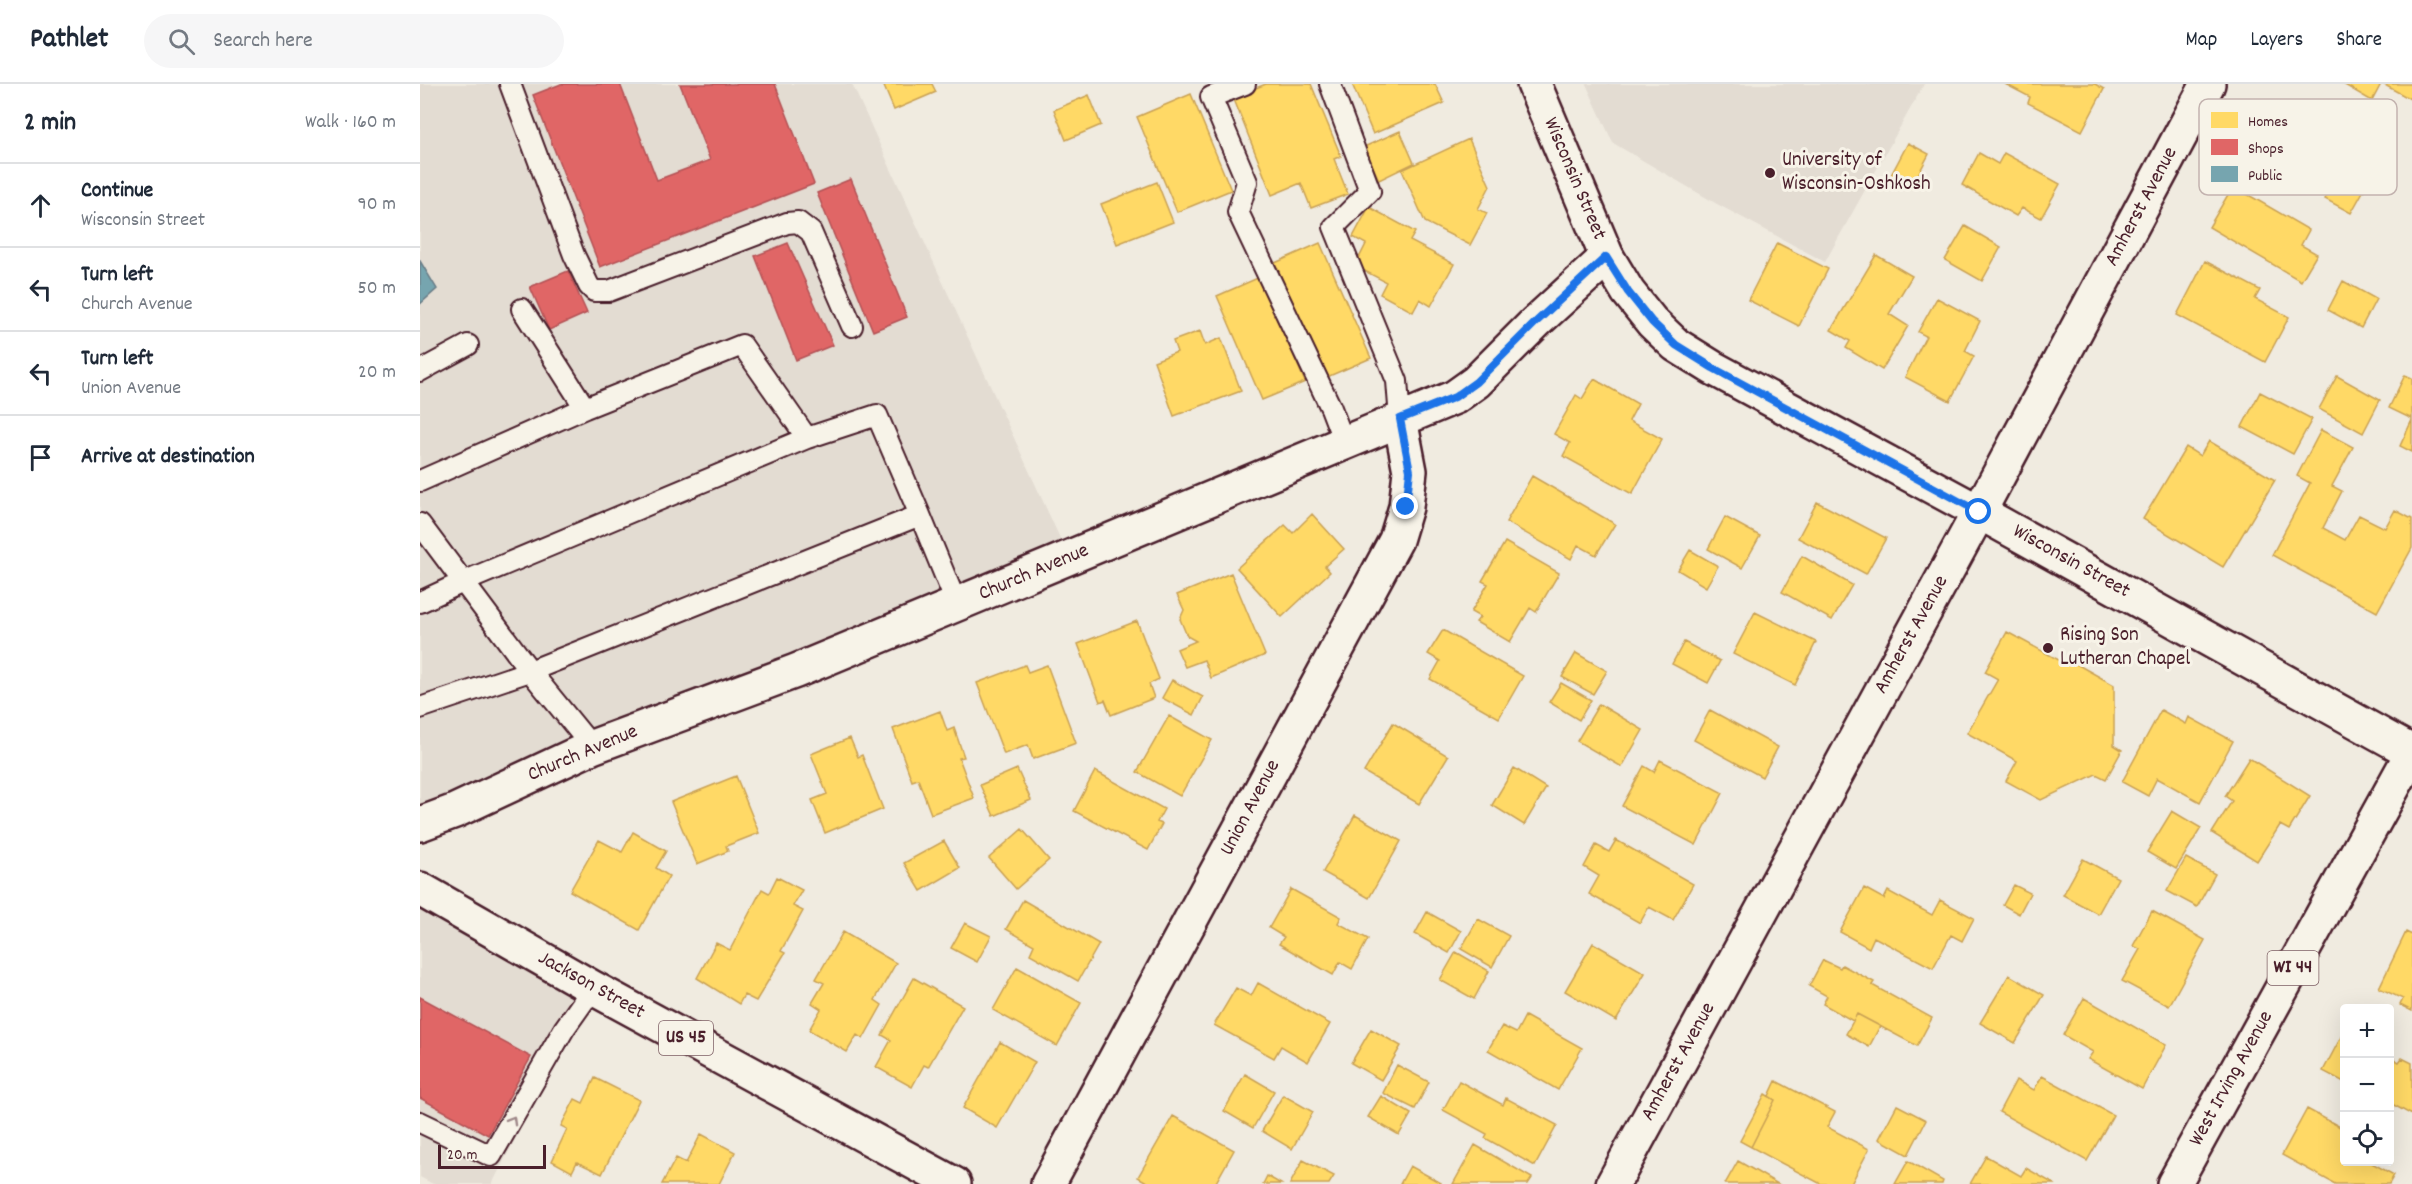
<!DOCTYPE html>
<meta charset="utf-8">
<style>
body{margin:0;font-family:Dekko,sans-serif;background:#f6f6f7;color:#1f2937}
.controls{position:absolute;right:18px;bottom:18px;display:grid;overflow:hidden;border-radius:6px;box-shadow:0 6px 24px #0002}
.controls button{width:54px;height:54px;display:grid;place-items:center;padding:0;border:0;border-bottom:2px solid #e0e1e3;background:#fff;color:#1f2937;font:30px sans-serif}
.scale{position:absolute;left:18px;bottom:15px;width:108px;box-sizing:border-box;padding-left:6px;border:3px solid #4a1f2b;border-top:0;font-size:16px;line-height:21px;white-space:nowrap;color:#4a1f2b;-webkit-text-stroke:4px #f7f3e8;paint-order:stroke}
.stop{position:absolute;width:18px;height:18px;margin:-14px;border:4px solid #1a73e8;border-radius:50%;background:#fff}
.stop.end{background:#1a73e8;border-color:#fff;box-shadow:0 2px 6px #0008}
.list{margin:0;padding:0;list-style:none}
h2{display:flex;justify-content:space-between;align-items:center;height:78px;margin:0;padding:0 24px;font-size:26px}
h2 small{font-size:20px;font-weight:400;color:#747a83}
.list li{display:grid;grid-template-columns:39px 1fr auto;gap:18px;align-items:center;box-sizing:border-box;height:84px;padding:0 24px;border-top:2px solid #e0e1e3}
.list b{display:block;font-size:22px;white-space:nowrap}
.list p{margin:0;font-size:20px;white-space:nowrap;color:#747a83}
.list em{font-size:20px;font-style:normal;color:#747a83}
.icon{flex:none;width:33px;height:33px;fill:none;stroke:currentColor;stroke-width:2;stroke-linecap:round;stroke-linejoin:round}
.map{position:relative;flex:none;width:1992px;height:1100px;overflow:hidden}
header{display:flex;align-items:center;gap:36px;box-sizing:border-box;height:84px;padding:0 30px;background:#fff;border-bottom:2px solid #e0e1e3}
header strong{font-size:28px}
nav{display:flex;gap:33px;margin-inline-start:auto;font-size:21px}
.search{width:420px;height:54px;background:#f6f6f7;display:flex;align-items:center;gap:15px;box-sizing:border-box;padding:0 21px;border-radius:33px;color:#747a83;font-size:22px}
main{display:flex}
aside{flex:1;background:#fff}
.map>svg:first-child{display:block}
.built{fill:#e3dcd2}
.homes{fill:#ffd966;stroke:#c9a154;stroke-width:1.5}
.shops{fill:#e06666;stroke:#b35154;stroke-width:1.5}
.public{fill:#76a5af;stroke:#697d87;stroke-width:1.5}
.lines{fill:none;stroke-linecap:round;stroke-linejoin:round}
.service-casing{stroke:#4a1f2b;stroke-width:24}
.minor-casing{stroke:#4a1f2b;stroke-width:38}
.tertiary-casing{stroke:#4a1f2b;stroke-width:38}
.primary-casing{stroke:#4a1f2b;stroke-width:38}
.service{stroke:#f7f3e8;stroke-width:20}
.minor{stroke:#f7f3e8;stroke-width:33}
.tertiary{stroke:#f7f3e8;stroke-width:33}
.primary{stroke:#f7f3e8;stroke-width:33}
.oneway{stroke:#a0898a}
.route{stroke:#1a73e8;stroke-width:8}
.poi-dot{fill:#4a1f2b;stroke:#f7f3e8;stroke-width:2}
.labels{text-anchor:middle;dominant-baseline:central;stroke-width:6;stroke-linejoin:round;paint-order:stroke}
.shield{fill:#f7f3e8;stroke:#7e5f64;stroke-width:1.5}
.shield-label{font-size:20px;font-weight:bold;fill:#4a1f2b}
.poi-label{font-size:21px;fill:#4a1f2b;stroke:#f7f3e8;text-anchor:start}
.street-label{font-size:21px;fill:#4a1f2b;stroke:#f7f3e8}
.key{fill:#f7f3e8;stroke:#c3b3af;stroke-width:1.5}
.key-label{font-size:16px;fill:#4a1f2b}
</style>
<header>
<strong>Pathlet</strong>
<div class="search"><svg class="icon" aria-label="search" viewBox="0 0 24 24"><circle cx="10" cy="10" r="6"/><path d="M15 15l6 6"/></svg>Search here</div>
<nav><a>Map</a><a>Layers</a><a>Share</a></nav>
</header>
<main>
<aside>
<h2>2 min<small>Walk · 160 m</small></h2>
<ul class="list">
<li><svg class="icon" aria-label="ahead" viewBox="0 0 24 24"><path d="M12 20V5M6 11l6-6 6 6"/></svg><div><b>Continue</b><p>Wisconsin Street</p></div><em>90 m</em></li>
<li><svg class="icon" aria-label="left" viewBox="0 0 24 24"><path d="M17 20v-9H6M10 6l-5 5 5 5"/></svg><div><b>Turn left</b><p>Church Avenue</p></div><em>50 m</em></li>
<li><svg class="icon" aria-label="left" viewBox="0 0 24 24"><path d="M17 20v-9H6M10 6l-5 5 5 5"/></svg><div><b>Turn left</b><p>Union Avenue</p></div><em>20 m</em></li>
<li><svg class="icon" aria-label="arrive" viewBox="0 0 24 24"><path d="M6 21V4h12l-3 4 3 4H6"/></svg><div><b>Arrive at destination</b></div></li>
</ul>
</aside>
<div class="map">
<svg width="1992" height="1100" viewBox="0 0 1992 1100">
<rect width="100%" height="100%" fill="#f0ebe0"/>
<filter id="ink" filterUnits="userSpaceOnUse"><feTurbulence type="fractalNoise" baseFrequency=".0167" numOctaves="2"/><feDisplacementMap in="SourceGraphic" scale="12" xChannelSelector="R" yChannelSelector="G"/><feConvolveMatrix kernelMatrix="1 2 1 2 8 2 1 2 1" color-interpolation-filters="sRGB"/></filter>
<g filter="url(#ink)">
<path class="built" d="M0 0H432L649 474 0 740Z
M1166 0H1504L1405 178 1297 120 1193 59Z
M0 805 173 904 72 1100H13L0 1093Z"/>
<path class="homes" d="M463 0H512L516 8 474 26Z
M846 0H891L921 72 914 75 928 110 891 124 881 99 852 111 813 13Z
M932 0H1015L1024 19 953 50Z
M1585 0H1675L1684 5 1662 47 1608 19 1610 13Z
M1923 0H1961L1952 17Z
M1963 0H1992V16Z
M771 10 811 106 757 128 717 33Z
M669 11 681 41 646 56 634 26Z
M980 47 994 79 959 96 944 63Z
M1049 55 1070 102 1058 125 1067 129 1050 161 1005 138 982 86Z
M1488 59 1509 70 1491 104 1470 93Z
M1559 69 1578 80 1584 69 1640 100 1621 134 1602 124 1596 132 1542 101Z
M1924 81 1950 95 1931 129 1905 115Z
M737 98 753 138 697 160 681 120Z
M1813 102 1889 146 1881 161 1897 170 1881 197 1789 143Z
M949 123 995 148 990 157 1034 180 1011 222 1000 215 993 228 960 210 966 198 935 182 946 160 933 153Z
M1545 142 1581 163 1562 197 1525 176Z
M900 159 951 274 907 293 855 179Z
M1357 159 1408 185 1379 242 1328 216Z
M1456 171 1492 192 1469 230 1488 242 1462 286 1426 264 1430 257 1411 246Z
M1785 177 1840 206 1835 215 1869 233 1845 278 1757 231Z
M840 193 885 298 842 316 797 212Z
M1923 197 1956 215 1941 244 1908 226Z
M1517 214 1560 237 1545 267 1554 272 1530 317 1485 293 1506 252 1498 248Z
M780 247 785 261 801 254 821 307 754 332 734 277 757 268 753 257Z
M1985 291 1992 294V335L1969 324Z
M1917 292 1960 316 1943 349 1899 325Z
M1174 295 1218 320 1209 337 1242 355 1212 410 1143 372 1150 359 1134 350 1156 311 1162 315Z
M1840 308 1892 335 1873 370 1822 343Z
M1992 336V368L1980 362Z
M1901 346 1933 363 1912 402 1922 407 1903 444 1925 456 1939 431 1965 444 1975 426 1992 435V464L1957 528 1852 471 1890 399 1877 392Z
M1789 357 1855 396 1803 483 1723 435 1766 363 1780 372Z
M1112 392 1195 440 1176 471 1158 461 1151 475 1086 438Z
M1397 418 1466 454 1446 490 1378 454Z
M892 430 924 465 905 482 910 488 862 533 817 484 865 441 873 449Z
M1305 433 1340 452 1322 484 1288 465Z
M1085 458 1139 489 1116 528 1110 524 1090 558 1056 538 1060 533 1051 528 1068 500 1062 497Z
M1270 466 1298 482 1286 503 1258 486Z
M1382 472 1432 501 1412 536 1362 508Z
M811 489 845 571 791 594 784 576 765 583 757 565 776 557 767 552 760 535 764 526 757 511Z
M1335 528 1396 558 1375 601 1313 570Z
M717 537 739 595 729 600 734 614 691 631 685 616 680 618 658 560Z
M1023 546 1103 592 1079 634 1010 595 1020 577 1008 570Z
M1587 548 1648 581 1651 577 1694 601V661L1702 666 1686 695 1676 690 1621 716 1586 697 1597 677 1547 649 1578 595 1565 588Z
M1264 558 1300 577 1288 599 1252 580Z
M1156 569 1187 587 1173 610 1142 593Z
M605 581 608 588 627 581 656 659 613 675 608 661 584 670 557 599Z
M752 596 783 613 774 631 742 614Z
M1141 599 1171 616 1159 636 1129 618Z
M1179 620 1223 646 1202 683 1157 657Z
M1290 626 1358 663 1342 693 1274 656Z
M1741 626 1766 640 1769 633 1813 657 1780 718 1737 694 1728 712 1702 698Z
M520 627 527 647 534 644 544 673 539 674 554 714 511 730 498 695 492 697 473 645Z
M749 632 792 656 760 712 717 688Z
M973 639 1028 672 999 720 944 688Z
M430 654 438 673 442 671 463 725 405 749 392 716 407 710 391 670Z
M1829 674 1890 712 1869 746 1860 741 1837 777 1792 749 1812 717 1805 712Z
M1240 676 1303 709 1276 761 1202 722 1224 682 1234 688Z
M1094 684 1126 704 1104 741 1072 721Z
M597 685 611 716 574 732 560 701Z
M675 687 744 725 737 738 742 740 728 766 654 727Z
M316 692 339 749 306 762 308 767 277 780 251 718Z
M1752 727 1781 744 1756 785 1727 768Z
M935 731 981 757 949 814 903 788Z
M602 745 629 776 596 805 569 774Z
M213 748 246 767 236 784 249 792 219 846 150 807 179 756 202 768Z
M1196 756 1273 800 1253 836 1229 823 1220 839 1169 810 1179 792 1164 783 1176 761 1189 768Z
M524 757 540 784 501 807 484 779Z
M1766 774 1795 790 1777 823 1747 807Z
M1663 775 1698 794 1678 830 1643 811Z
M357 793 382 806 373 822 383 827 361 867 365 869 336 917 324 911 319 920 277 894 296 859 310 866 342 805 349 809Z
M1594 801 1610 809 1599 830 1583 821Z
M1444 804 1464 815 1468 807 1512 831 1520 816 1554 834 1542 857 1531 851 1513 884 1454 853 1449 864 1420 848Z
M871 805 921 833 918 839 948 855 932 885 920 878 913 891 859 860 864 853 849 844Z
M603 816 679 860 658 897 610 870 614 861 586 845Z
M1732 827 1785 856 1749 922 1702 897 1720 865 1713 862Z
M1007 828 1041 847 1029 869 995 850Z
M1058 835 1089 852 1072 883 1041 865Z
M545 839 571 852 557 878 531 864Z
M423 848 476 879 455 916 462 921 443 955 437 951 427 968 389 946 401 925 392 919 404 899 396 895Z
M1986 848 1992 851V927L1980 921 1983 915 1959 904Z
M1173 859 1225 889 1196 937 1145 907Z
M1036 868 1069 887 1054 915 1020 896Z
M1403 876 1420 884 1422 881 1454 898 1452 901 1512 934 1497 962 1437 930 1433 937 1403 920 1407 912 1389 902Z
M597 883 661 919 637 962 573 926Z
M1589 891 1624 911 1595 959 1560 939Z
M494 894 543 922 508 983 504 981 492 1003 456 983 471 956 462 951Z
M838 899 910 940 888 978 861 962 854 974 794 941 816 904 831 912Z
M1664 914 1746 961 1722 1005 1668 975 1673 968 1643 951Z
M1437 930 1460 942 1449 963 1426 950Z
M1105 932 1162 964 1138 1006 1068 966 1082 942 1096 949Z
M951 945 981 962 961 996 931 979Z
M1921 953 1924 955V998L1903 987Z
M580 958 615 978 577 1044 543 1024Z
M1970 973 1979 978 1982 974 1992 979V1031L1970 1019Z
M977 981 1009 998 995 1025 963 1009Z
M825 990 854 1007 833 1044 804 1027Z
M1622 992 1693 1031 1667 1077 1579 1028 1596 996 1614 1006Z
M175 994 219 1016 182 1090 157 1078 152 1088 132 1077 147 1045 141 1042 155 1015 163 1019Z
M1039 997 1083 1021 1086 1014 1137 1041 1115 1082 1065 1054 1067 1050 1023 1026Z
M1356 997 1415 1028 1407 1043 1449 1065 1431 1100H1401L1331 1063 1355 1016 1349 1012Z
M1345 1010 1355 1016 1331 1063 1320 1057Z
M863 1011 893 1028 872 1065 842 1047Z
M961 1012 991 1030 979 1051 948 1033Z
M1477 1021 1506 1036 1488 1071 1459 1055Z
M1887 1025 1924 1045V1078H1950L1974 1091 1969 1100H1915L1862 1071Z
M753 1032 814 1066 795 1100H730L718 1093Z
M281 1050 315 1068 299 1100H242L256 1074 266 1079Z
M1055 1061 1112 1094 1108 1100H1033Z
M1566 1072 1601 1092 1606 1084 1634 1100H1550Z
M883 1076 914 1092 909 1100H870Z
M1318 1077 1358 1100H1305Z
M1488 1077 1523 1097 1522 1100H1475Z
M990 1082 1021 1099 1020 1100H980Z
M847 1092 861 1100H843Z"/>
<path class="shops" d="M141 0H200L237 96 290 76 260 0H355L394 100 180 183 113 11Z
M431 95 487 233 453 247 397 109Z
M368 159 413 261 376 276 335 172Z
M148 187 167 229 129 246 110 203Z
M0 913 111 973 68 1051 0 1014Z"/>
<path class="public" d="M0 177 17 205 0 220Z"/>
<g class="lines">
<g class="service-casing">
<path id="service" d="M90 0 154 171 169 202 174 207H189L367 139 378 138 391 148 432 242
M825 0 791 13 827 98 818 128 911 324 924 358
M910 0 950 107 914 143 977 297 980 335
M102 225 165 324
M0 287 48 261
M0 397 165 324 322 261 387 354 457 331 500 431
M0 440 110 587 172 663
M0 518 43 498 387 354
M0 624 110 587 500 431 537 521
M0 1038 71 1072 144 945 173 904"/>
</g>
<g class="minor-casing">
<path id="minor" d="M628 1100 976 456 986 423 990 387 980 335
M1193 1100 1559 428 1788 0"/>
</g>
<g class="tertiary-casing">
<path id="tertiary" d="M0 740 35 727 172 663 376 587 1035 313 1056 298 1116 238 1187 173"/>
</g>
<g class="primary-casing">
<path id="primary" d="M1114 0 1187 173 1208 208 1232 238 1256 261 1293 284 1559 428 1992 668
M0 805 173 904 534 1100
M1754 1100 1992 669"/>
</g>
<use href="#service" class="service"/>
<use href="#minor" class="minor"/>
<use href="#tertiary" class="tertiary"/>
<use href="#primary" class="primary"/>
</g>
<defs><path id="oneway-chevron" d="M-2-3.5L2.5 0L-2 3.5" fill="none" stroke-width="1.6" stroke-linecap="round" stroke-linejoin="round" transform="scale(1.5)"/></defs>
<use class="oneway" href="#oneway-chevron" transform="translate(92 1036) rotate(-60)"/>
</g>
<g class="lines" filter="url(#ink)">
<path class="route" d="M986 423 990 387 980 335 1035 313 1056 298 1116 238 1186 173 1208 208 1232 238 1256 261 1293 284 1559 428"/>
</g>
<g class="poi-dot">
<circle cx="1350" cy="89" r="6"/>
<circle cx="1628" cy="564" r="6"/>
</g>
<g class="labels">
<g class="shield">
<rect x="1847.5" y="867" width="51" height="34" rx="4.5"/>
<rect x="239" y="937" width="54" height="34" rx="4.5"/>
</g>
<g class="shield-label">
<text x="1873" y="884">WI 44</text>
<text x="266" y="954">US 45</text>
</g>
<g class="poi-label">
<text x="1362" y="77">University of<tspan x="1362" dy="24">Wisconsin-Oshkosh</tspan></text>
<text x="1640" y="552">Rising Son<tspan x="1640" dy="24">Lutheran Chapel</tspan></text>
</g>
<g class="street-label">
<text transform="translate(1154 95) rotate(67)">Wisconsin Street</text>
<text transform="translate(1722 123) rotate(-62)">Amherst Avenue</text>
<text transform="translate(1651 478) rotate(29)">Wisconsin Street</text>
<text transform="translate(614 489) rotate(-23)">Church Avenue</text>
<text transform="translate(1492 551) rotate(-61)">Amherst Avenue</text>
<text transform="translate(163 670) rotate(-23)">Church Avenue</text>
<text transform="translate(831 724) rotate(-62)">Union Avenue</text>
<text transform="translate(171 902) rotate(29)">Jackson Street</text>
<text transform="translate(1259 978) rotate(-61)">Amherst Avenue</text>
<text transform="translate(1812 995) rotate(-61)">West Irving Avenue</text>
</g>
</g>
<rect x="1779" y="15" width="198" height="96" rx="9" class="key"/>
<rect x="1791" y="28" width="27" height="16" fill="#ffd966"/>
<rect x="1791" y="55" width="27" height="16" fill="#e06666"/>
<rect x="1791" y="82" width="27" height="16" fill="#76a5af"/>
<g class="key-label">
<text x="1828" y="42">Homes</text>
<text x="1828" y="69">Shops</text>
<text x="1828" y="96">Public</text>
</g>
</svg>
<div class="controls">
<button>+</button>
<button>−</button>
<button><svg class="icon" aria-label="locate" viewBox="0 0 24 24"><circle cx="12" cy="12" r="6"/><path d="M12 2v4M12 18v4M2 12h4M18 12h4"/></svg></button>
</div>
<div class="scale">20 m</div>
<div class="stop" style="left:1559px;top:428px"></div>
<div class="stop end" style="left:986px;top:423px"></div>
</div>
</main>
